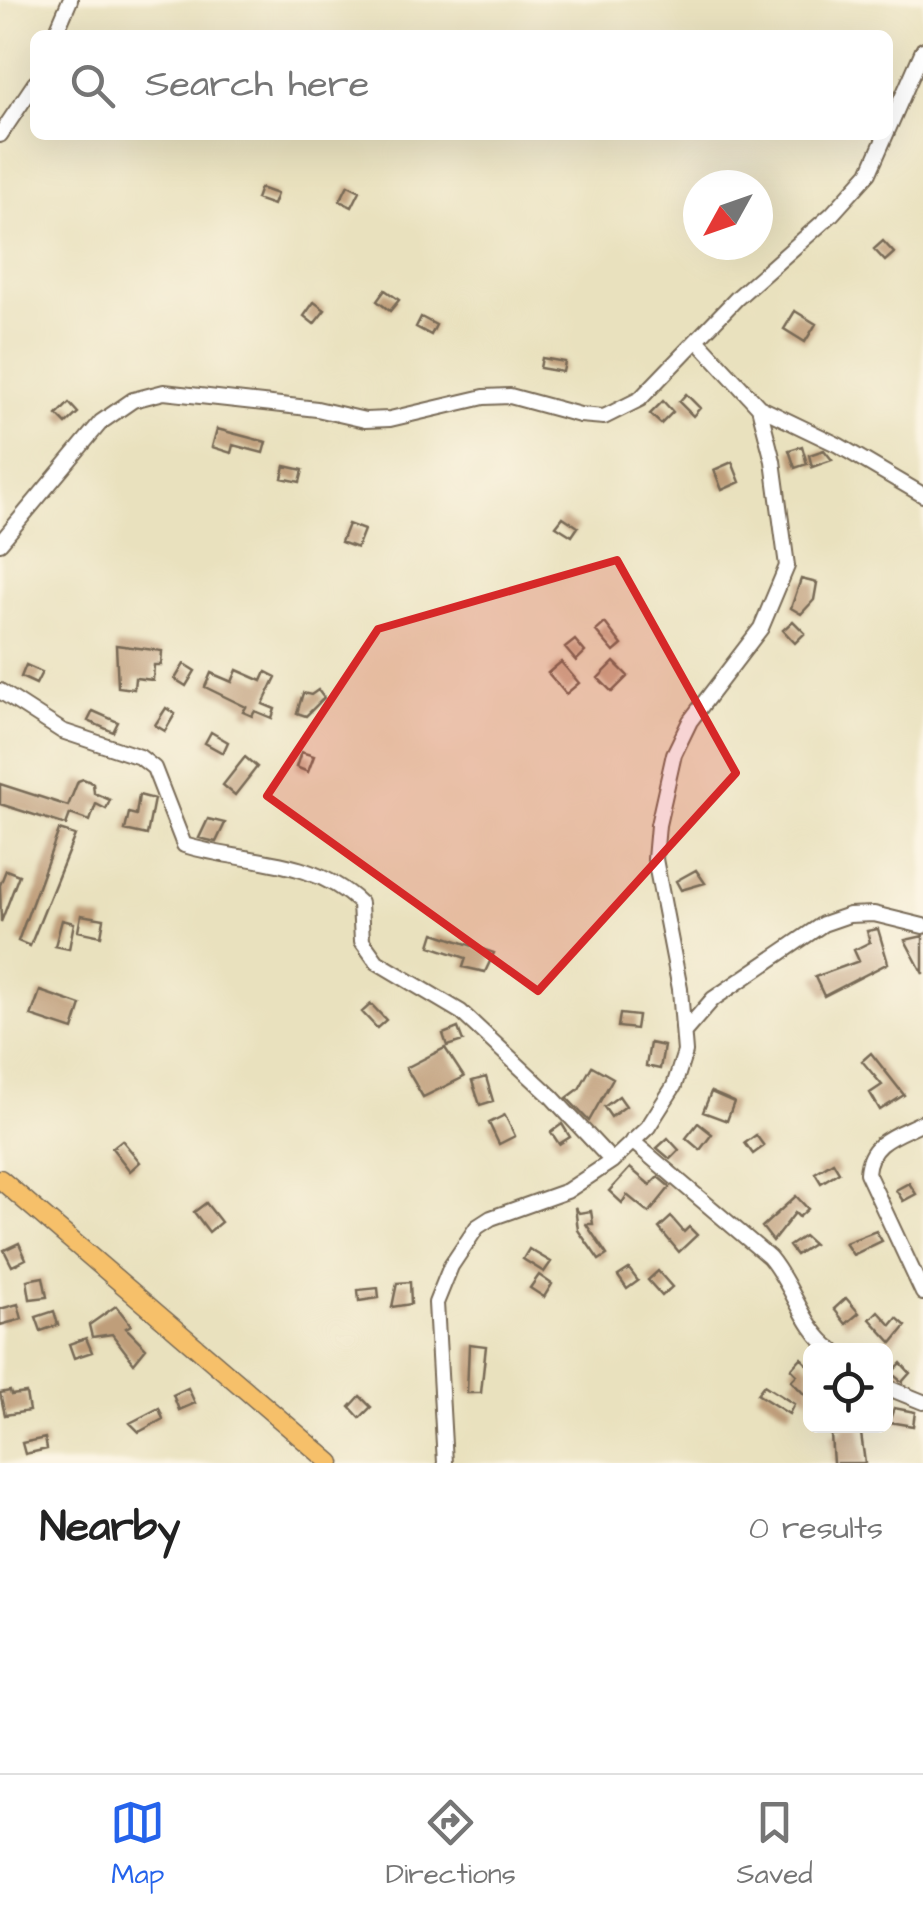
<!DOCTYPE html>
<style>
body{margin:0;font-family:"Architects Daughter",sans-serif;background:#f2f2f2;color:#222}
.controls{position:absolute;right:30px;bottom:30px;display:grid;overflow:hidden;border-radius:15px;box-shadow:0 10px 40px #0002}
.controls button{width:90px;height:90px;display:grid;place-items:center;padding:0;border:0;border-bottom:2px solid #e0e0e0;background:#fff;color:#222;font:50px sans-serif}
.compass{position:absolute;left:683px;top:170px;width:90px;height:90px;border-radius:50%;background:#fff;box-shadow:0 10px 40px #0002;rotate:230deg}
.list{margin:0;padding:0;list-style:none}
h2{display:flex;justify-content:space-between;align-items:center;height:130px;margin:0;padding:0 40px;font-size:42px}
h2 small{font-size:32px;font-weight:400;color:#767676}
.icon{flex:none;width:55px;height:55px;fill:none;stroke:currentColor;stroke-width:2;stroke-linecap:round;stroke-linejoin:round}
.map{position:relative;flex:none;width:923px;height:1463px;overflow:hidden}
.search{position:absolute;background:#fff;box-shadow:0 10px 40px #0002;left:30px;right:30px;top:30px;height:110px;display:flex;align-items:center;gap:25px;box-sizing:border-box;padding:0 35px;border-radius:15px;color:#767676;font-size:38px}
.sheet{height:310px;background:#fff}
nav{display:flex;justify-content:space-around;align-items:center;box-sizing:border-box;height:140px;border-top:2px solid #e0e0e0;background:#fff;font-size:28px;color:#767676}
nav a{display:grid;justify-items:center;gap:5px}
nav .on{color:#2563eb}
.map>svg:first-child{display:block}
.building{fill:#bf9e7a}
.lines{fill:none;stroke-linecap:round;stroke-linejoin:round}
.minor-casing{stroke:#786a56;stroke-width:18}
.major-casing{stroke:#786a56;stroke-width:21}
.minor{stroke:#fff;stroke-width:14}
.major{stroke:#f6c06b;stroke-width:18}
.marked{fill:#d62828;fill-opacity:0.2;stroke:#d62828;stroke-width:8;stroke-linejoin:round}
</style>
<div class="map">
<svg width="923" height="1463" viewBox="0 0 923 1463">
<rect width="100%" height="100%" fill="#fcf5e5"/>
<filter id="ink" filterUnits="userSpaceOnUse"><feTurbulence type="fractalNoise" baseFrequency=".01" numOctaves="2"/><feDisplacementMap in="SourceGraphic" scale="20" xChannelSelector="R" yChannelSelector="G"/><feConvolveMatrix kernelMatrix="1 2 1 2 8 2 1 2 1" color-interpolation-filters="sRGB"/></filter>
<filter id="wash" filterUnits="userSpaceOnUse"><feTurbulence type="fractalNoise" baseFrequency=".0048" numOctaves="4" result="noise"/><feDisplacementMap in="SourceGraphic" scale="40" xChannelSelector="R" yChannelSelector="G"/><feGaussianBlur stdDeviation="2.25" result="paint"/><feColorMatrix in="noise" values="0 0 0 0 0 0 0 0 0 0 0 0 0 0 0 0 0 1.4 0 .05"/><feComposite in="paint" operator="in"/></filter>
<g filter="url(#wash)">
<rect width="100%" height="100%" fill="#e9e1be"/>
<g id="blocks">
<path class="building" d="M348 185 360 191 352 207 340 201Z
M260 188 277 194 273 205 256 199Z
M883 241 894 253 885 261 874 249Z
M385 290 399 300 390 311 377 301Z
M314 302 325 310 314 324 304 316Z
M795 311 816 324 805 342 784 329Z
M421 317 436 325 431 335 416 327Z
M542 358 565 362 563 372 540 368Z
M686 394 700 408 693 416 679 402Z
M663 401 673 412 661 424 650 414Z
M69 403 78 413 66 424 57 415Z
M217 429 266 442 263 453 233 445 231 453 212 447Z
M802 446 807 464 795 468 789 450Z
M824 450 832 460 812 467 809 455Z
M732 462 740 482 722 490 714 470Z
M285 466 303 470 300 482 282 478Z
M563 517 578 527 572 536 556 526Z
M348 524 364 530 357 548 341 542Z
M801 579 817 583 814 600 801 614 791 608Z
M793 621 805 633 795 643 783 630Z
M605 623 622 645 614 652 596 631Z
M575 640 585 652 576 661 565 648Z
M116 645 162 651 161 665H154L153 680 135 678 134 689 118 687Z
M561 662 579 683 566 694 548 673Z
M614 662 628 676 612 692 598 678Z
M184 664 195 671 186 686 175 679Z
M26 665 42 672 36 684 21 677Z
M237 670 262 681 266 672 276 677 263 704 275 709 272 718 255 711 252 716 243 712 246 707 205 687 211 673 232 682Z
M318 690 324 698 306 716 297 713 303 693 311 695Z
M166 708 175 714 165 731 155 725Z
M93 711 118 722 113 732 88 721Z
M211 732 228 742 223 753 205 743Z
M301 752 314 756 308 772 296 767Z
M245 757 257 767 235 795 223 785Z
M83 779 93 783 94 793 110 800 106 809 96 804 90 821 70 814 66 825 0 804V784L68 806 78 781Z
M139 795 154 799 147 835 125 830 129 813 136 815Z
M208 819 225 823 216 842 199 838Z
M59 830 75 835 30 946 18 941Z
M6 870 19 875 1 922 0 885Z
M696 870 705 883 681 890 676 881Z
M81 915 104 919 101 936 78 931Z
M62 920 74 923 69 949 55 946Z
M878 929 888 963 824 996 815 977 859 961 854 950 870 942 867 931Z
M434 933 494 953 485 972 463 967 466 958 430 946Z
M923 936V974L905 940Z
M40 991 81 1005 73 1030 31 1016Z
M371 1004 386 1020 377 1028 362 1012Z
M620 1014 638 1016 636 1029 618 1027Z
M458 1028 463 1041 447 1046 443 1034Z
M650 1043 664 1046 660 1069 646 1066Z
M445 1048 464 1077 423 1097 406 1068Z
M871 1053 904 1095 880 1110 870 1093 882 1085 862 1061Z
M592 1066 613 1078 589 1121 567 1098 579 1089Z
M486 1077 493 1101 480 1105 472 1081Z
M711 1092 734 1102 727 1121 703 1112Z
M619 1096 626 1106 611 1117 604 1107Z
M505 1115 515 1136 499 1144 489 1123Z
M698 1123 712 1134 700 1150 686 1138Z
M562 1124 570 1137 559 1144 551 1132Z
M756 1135 764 1146 753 1154 745 1143Z
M668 1138 679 1150 670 1159 657 1148Z
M122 1140 140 1162 130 1171 112 1148Z
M833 1162 839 1172 821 1183 815 1173Z
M630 1168 650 1185 658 1177 670 1187 649 1213 627 1195 622 1203 609 1191Z
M909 1183 916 1194 903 1201 896 1190Z
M796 1196 808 1209 799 1217 795 1213 773 1241 762 1227Z
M206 1203 221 1222 209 1232 194 1212Z
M575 1207 579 1213 591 1211 593 1224H586L607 1255 599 1260 578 1230Z
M671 1217 684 1232 689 1227 697 1235 679 1252 659 1228Z
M876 1231 882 1241 853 1255 845 1243Z
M804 1236 813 1244 796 1255 789 1246Z
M19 1243 26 1259 12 1266 4 1250Z
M529 1249 551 1262 544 1272 523 1259Z
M629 1269 638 1281 627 1289 618 1276Z
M658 1271 672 1287 662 1296 648 1280Z
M539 1275 552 1284 544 1297 530 1288Z
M43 1277 47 1297 30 1299 27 1280Z
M410 1282 411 1304 392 1307 397 1283Z
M378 1288 379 1298 359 1301 358 1290Z
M846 1298 859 1313 846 1324 834 1309Z
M18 1304 22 1319 0 1325V1309Z
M116 1306 131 1325 126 1328 146 1348 134 1363 112 1334 92 1337 89 1325Z
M54 1311 58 1325 41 1331 36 1317Z
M878 1311 891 1325 897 1318 906 1326 892 1343 870 1319Z
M86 1338 92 1352 74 1358 69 1344Z
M469 1344 486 1346 481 1393H467Z
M801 1358 810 1367V1400L791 1381 797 1375 791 1369Z
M901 1363 910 1373 902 1382 891 1373Z
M764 1385 794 1404 789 1414 757 1394Z
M188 1388 195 1403 179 1410 173 1395Z
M10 1391 11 1395 26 1393 29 1411 5 1415 0 1393Z
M360 1396 371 1407 360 1418 350 1407Z
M159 1408 163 1419 139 1432 130 1423Z
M894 1408 915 1412 913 1426 889 1422Z
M842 1426H860L865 1463H833L831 1435 843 1433Z
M45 1438 47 1449 25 1454 22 1443Z"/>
</g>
</g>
<g filter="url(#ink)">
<use href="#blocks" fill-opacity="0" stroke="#786a56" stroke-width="2.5"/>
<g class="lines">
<g class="minor-casing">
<path id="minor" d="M55 35 70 0
M0 135 35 83
M759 407 838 445 923 495
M0 543 101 422 133 400 164 392 317 409 365 420 390 419 484 397 510 396 580 415 604 417 640 399 737 298 832 214 869 173 923 50
M0 691 62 731 140 757 154 768 184 845C246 864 310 856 360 903L362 941 377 962 461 1012 551 1096 612 1161
M685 1031 713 999 823 924 849 915 874 914 923 926
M923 1122C897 1135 869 1141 867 1173L923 1293
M632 1141 769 1257C793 1285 804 1330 833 1350
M886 1387 923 1402
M445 1463 436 1303 451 1266 477 1227 491 1218 567 1191 612 1161 648 1127 674 1086 685 1052 680 989 655 859 658 825 674 754 690 721 761 628 787 566 773 461 759 407 697 340"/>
</g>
<g class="major-casing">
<path id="major" d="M0 1179 331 1463"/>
</g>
<use href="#minor" class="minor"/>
<use href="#major" class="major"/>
</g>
</g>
<path class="marked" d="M617 560 736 773 538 991 267 796 378 629Z"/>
</svg>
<div class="controls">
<button><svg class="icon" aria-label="locate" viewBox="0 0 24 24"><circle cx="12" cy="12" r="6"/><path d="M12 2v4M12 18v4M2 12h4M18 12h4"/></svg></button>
</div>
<svg class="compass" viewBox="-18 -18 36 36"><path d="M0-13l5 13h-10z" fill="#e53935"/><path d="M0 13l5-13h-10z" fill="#767676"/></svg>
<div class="search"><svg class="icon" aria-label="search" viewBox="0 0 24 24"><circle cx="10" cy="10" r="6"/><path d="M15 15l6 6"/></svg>Search here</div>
</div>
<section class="sheet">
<h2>Nearby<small>0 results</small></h2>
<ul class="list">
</ul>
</section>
<nav>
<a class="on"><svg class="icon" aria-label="map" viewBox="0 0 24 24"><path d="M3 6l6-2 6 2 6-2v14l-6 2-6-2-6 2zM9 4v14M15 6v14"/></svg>Map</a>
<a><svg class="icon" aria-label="directions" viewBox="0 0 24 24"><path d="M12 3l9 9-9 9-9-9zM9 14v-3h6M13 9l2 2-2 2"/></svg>Directions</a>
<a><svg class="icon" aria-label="saved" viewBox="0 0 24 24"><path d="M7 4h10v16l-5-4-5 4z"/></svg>Saved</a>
</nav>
